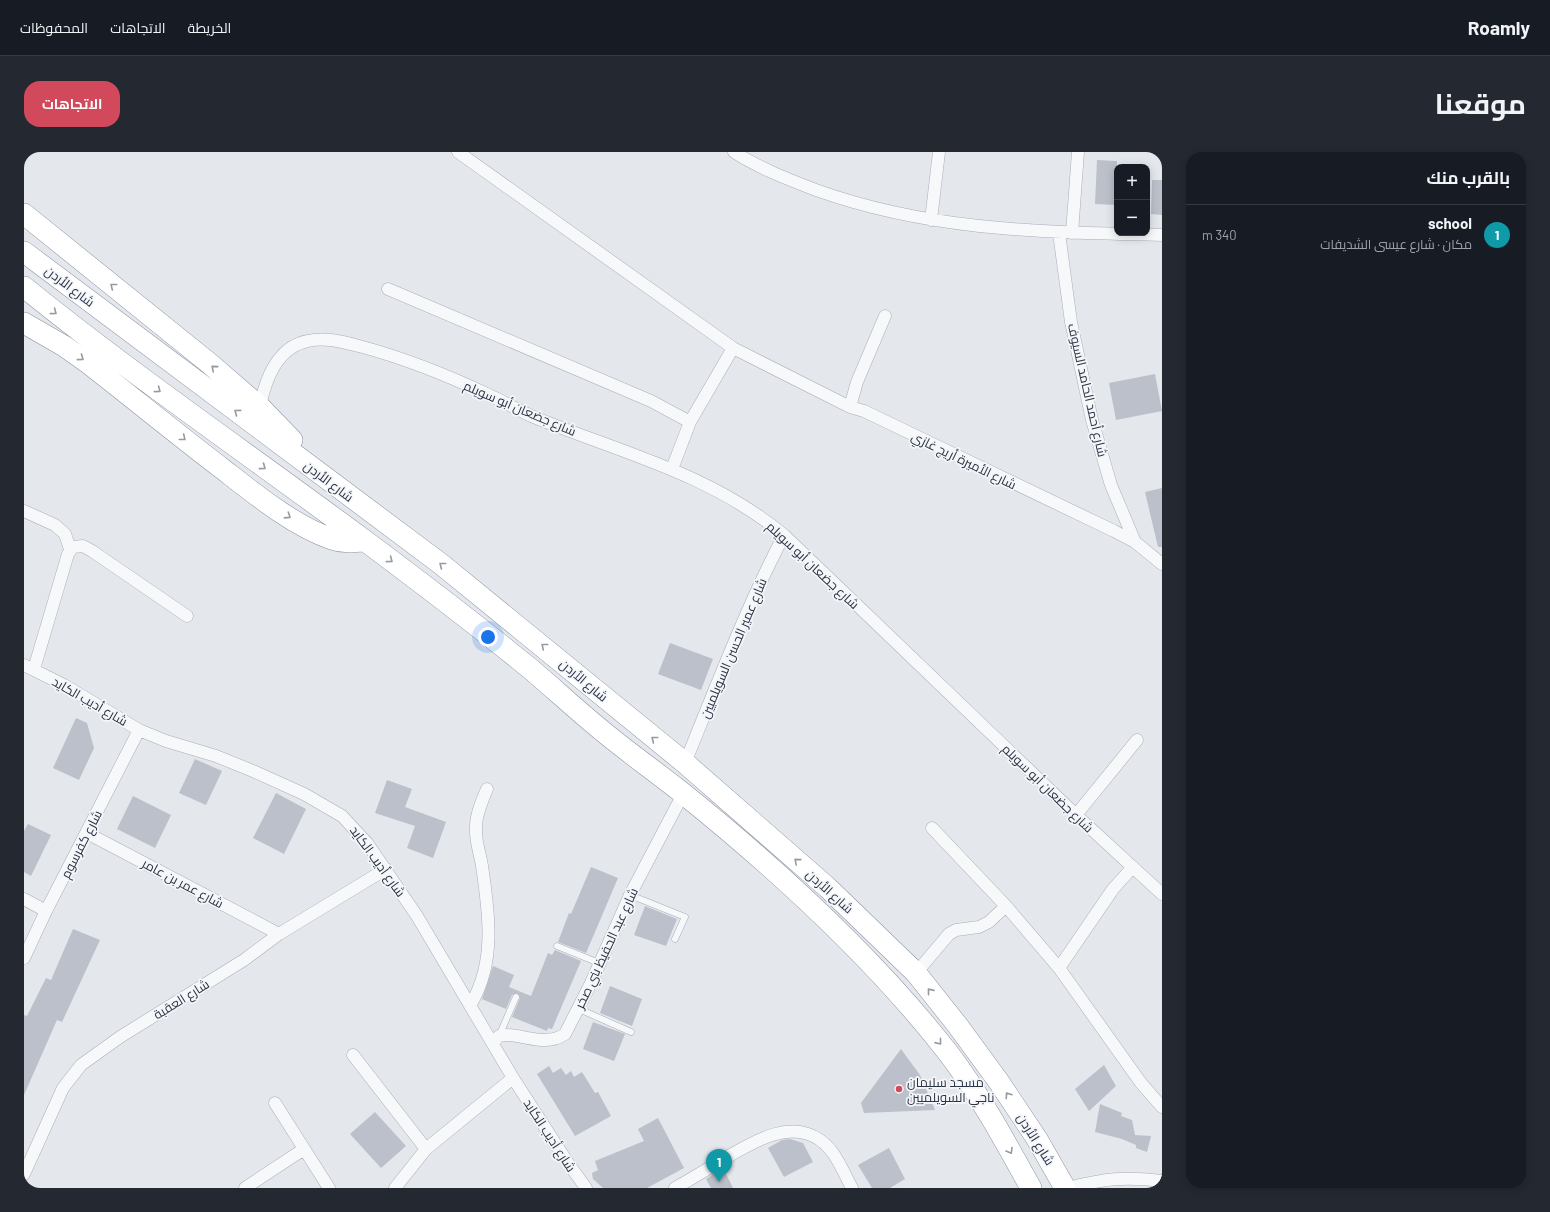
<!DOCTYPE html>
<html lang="ar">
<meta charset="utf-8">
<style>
body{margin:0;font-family:Barlow,Cairo,sans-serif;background:#242831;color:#f1f3f6;direction:rtl}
.controls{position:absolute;right:12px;top:12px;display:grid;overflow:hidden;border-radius:8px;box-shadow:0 2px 10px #0003}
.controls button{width:36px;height:36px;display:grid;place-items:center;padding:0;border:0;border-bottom:1px solid #363941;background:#171b24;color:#f1f3f6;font:20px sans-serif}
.you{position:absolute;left:464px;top:485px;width:14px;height:14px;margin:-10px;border:3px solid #fff;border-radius:50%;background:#1a73e8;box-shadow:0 0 0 6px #1a73e833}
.badge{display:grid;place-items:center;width:26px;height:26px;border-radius:50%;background:#d1495b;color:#fff;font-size:13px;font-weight:700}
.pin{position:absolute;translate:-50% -33px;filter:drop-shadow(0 1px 2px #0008)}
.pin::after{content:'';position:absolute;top:21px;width:14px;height:12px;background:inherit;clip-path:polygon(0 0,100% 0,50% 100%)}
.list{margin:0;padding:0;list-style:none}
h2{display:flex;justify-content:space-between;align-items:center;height:52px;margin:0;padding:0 16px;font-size:17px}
h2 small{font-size:13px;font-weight:400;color:#9ea1a6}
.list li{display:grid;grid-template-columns:26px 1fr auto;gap:12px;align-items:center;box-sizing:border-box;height:60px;padding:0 16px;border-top:1px solid #363941}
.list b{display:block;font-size:15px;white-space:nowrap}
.list p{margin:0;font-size:13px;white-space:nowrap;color:#9ea1a6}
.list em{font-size:13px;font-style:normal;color:#9ea1a6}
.map{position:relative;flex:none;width:1138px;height:1036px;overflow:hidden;direction:ltr;border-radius:16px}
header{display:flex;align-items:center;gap:24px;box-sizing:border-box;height:56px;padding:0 20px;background:#171b24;border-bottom:1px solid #363941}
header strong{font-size:19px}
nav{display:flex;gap:22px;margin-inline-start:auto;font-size:14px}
.intro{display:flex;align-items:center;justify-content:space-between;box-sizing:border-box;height:96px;padding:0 24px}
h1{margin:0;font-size:28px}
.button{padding:10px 18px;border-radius:16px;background:#d1495b;color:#fff;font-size:14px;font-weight:700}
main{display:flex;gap:24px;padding:0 24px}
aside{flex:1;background:#171b24;border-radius:16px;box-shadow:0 2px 10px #0003}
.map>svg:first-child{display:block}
.building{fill:#bbc0ca}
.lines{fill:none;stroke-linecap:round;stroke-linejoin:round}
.lane-casing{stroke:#a9aeb7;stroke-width:7}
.street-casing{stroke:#a9aeb7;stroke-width:13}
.highway-casing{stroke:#8b94a3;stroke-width:22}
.lane{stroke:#f7f8fa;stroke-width:6}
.street{stroke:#f7f8fa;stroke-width:12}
.highway{stroke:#fff;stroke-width:21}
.oneway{stroke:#959aa2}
.poi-dot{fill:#d1495b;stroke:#f4f6f9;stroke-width:1.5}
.labels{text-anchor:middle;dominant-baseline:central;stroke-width:3.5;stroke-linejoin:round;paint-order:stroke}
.street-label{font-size:13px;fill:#2b3445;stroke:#f4f6f9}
.poi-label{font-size:13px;fill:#2b3445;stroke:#f4f6f9;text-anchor:start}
</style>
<header>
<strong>Roamly</strong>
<nav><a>الخريطة</a><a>الاتجاهات</a><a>المحفوظات</a></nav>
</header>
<div class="intro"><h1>موقعنا</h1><a class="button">الاتجاهات</a></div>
<main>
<aside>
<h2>بالقرب منك<small></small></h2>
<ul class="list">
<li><span class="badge" style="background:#0f9aa8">1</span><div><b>school</b><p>مكان · شارع عيسى الشديفات</p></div><em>340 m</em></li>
</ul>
</aside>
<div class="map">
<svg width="1138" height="1036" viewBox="0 0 1138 1036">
<rect width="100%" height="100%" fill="#e4e7ec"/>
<path class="building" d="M1073 8 1093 9V53L1071 52Z
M1128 28H1138V63L1127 62Z
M1131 222 1138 259 1092 268 1085 231Z
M1138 336V395H1134L1121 340Z
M646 491 689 507 677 538 634 522Z
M52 566 63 571 70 596 55 628 29 616Z
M171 607 198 619 182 653 155 641Z
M363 628 388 637 381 655 422 670 409 706 383 696 391 674 351 661Z
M252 641 282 657 260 702 229 686Z
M109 644 147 663 131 696 93 677Z
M4 672 27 683 7 724 0 720V679Z
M567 715 594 726 562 801 534 790 545 761 547 762Z
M621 754 653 767 642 794 610 783Z
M49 777 76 788 38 870 33 868 0 943V863L3 864 22 826 27 828Z
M531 798 557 809 528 877 524 876 523 879 488 865 496 846 493 841 488 843 482 857 458 847 469 814 490 823 485 835 507 844 524 801 528 803Z
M586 834 618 847 608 874 576 861Z
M569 870 601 882 590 909 559 897Z
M877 897 896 923 911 958 840 961 837 951Z
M1080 913 1092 934 1065 959 1051 937Z
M525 914 529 921 537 916 542 923 547 919 550 925 558 920 571 941 574 940 587 964 551 984 513 922Z
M1076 952 1098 961 1097 964 1108 968 1111 983 1127 984 1123 1000 1112 996V993L1098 987 1071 980Z
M351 960 382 994 357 1016 326 982Z
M634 966 660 1016 623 1036H579L569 1027 568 1021 574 1018 571 1009 620 989 614 977Z
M766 987 779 991 789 1010 760 1025 744 996 758 988Z
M865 996 881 1027 866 1036H848L834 1013Z
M699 1016 709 1036H687L682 1027Z"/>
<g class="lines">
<g class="lane-casing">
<path id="lane" d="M606 743 661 765 651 787
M533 794 575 811
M555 857 607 880
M475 884 492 845"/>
</g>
<g class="street-casing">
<path id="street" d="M434 0 709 196 826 255
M710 0C735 16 763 27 792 38 906 79 1018 80 1138 83
M907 68 915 0
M1035 81 1047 170 1068 268 1087 333 1111 390
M1048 81 1054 0
M364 137 627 249 666 270 648 317
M861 164 833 230 826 255 840 259 1090 379 1111 390 1138 412
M235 260C240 231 251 195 284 189 301 185 319 190 335 194 380 206 423 223 465 243 480 250 496 259 512 266 599 301 686 322 760 383L1052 663 1138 742
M666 270 709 196
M0 359 31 373 41 382 46 397
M0 513 40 533 115 578 142 589 192 604 229 619 280 642 318 664 343 691 393 764 489 926 544 1011 562 1036
M10 517 44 402 49 395 59 394 68 399 163 464
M661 611C692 535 722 456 760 383
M1052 663 1113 588
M908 676 982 754 1035 816
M63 681 255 782
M1108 716 1089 737 1035 816 1117 931 1138 955
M0 747 22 759
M0 806 22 759 115 578
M892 821 925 782 932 778 955 775 965 770 982 754
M447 852C472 810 465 761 458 714 456 701 451 689 452 675 452 662 458 649 463 637
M469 891 475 884 481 883C502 883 522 895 541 882L567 831 606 743 659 642
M329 903 402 997
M251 951 305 1036
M0 1022 39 936 57 913 96 885 220 808 255 782 362 717
M221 1036 280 997
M371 1036 402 997 489 926
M651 1036C667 1027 682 1018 698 1008 726 992 764 966 796 988 812 999 819 1020 828 1036
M1043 1036C1081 1027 1099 1024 1138 1029"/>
</g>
<g class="highway-casing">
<path id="highway" d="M0 62 185 211 236 255 268 288
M0 100 417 412 661 611 804 736 892 821 934 874 975 930 1013 987 1041 1036
M0 135C110 224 227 304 340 388 395 429 450 471 503 514 526 533 547 553 570 572 598 596 628 617 656 639 753 717 849 804 925 902 956 943 982 991 1007 1036
M0 171 40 194 64 211C109 246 154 283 200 318 232 343 270 374 308 387 319 391 329 390 341 389"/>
</g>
<use href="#lane" class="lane"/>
<use href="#street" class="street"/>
<use href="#highway" class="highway"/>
</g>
<defs><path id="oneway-chevron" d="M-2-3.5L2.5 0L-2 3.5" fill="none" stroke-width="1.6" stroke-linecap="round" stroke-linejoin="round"/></defs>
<g class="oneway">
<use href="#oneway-chevron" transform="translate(89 134) rotate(-141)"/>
<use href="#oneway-chevron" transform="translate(30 160) rotate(37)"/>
<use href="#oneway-chevron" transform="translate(57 206) rotate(36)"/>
<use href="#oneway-chevron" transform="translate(190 216) rotate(-139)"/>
<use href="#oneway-chevron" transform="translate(134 238) rotate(37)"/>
<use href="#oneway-chevron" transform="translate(213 260) rotate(-143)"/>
<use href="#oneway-chevron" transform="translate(159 286) rotate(39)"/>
<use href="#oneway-chevron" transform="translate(239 315) rotate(36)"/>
<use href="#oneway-chevron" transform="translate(264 364) rotate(33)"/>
<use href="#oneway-chevron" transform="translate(366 408) rotate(37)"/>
<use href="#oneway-chevron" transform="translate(418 413) rotate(-142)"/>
<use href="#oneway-chevron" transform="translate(520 494) rotate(-141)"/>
<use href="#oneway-chevron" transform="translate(630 587) rotate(-142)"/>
<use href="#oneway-chevron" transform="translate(773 709) rotate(-139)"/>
<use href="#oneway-chevron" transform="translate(906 839) rotate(-129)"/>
<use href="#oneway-chevron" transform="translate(915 890) rotate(51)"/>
<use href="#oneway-chevron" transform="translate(984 943) rotate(-124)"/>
<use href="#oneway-chevron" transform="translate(986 999) rotate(60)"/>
</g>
<circle class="poi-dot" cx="875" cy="937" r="4"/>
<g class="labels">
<g class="street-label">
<text transform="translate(46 134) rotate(37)">شارع الأردن</text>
<text transform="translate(1064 238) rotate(77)">شارع أحمد الحامد السيوف</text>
<text transform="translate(496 256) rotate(23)">شارع جضعان أبو سويلم</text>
<text transform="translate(940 308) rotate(26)">شارع الأميرة أريج غازي</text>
<text transform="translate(305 329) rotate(37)">شارع الأردن</text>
<text transform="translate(789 413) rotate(43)">شارع جضعان أبو سويلم</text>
<text transform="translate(709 496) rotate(-67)">شارع عمير الحسن السويلميين</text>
<text transform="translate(560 528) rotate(40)">شارع الأردن</text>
<text transform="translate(66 549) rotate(30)">شارع أديب الكايد</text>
<text transform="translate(1024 636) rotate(44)">شارع جضعان أبو سويلم</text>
<text transform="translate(57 692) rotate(-63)">شارع كفرسوم</text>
<text transform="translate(354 709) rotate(54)">شارع أديب الكايد</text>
<text transform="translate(159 731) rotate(28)">شارع عمر بن عامر</text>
<text transform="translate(806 739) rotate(42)">شارع الأردن</text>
<text transform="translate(582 796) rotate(-65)">شارع عبد الحفيظ بني صخر</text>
<text transform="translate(157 847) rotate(-32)">شارع العقبة</text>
<text transform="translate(526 983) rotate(57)">شارع أديب الكايد</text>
<text transform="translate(1012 987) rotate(58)">شارع الأردن</text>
</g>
<g class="poi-label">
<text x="883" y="930">مسجد سليمان<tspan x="883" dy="15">ناجي السويلميين</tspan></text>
</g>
</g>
</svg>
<div class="controls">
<button>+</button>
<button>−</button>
</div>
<div class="you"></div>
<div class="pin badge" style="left:695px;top:1030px;background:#0f9aa8">1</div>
</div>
</main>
